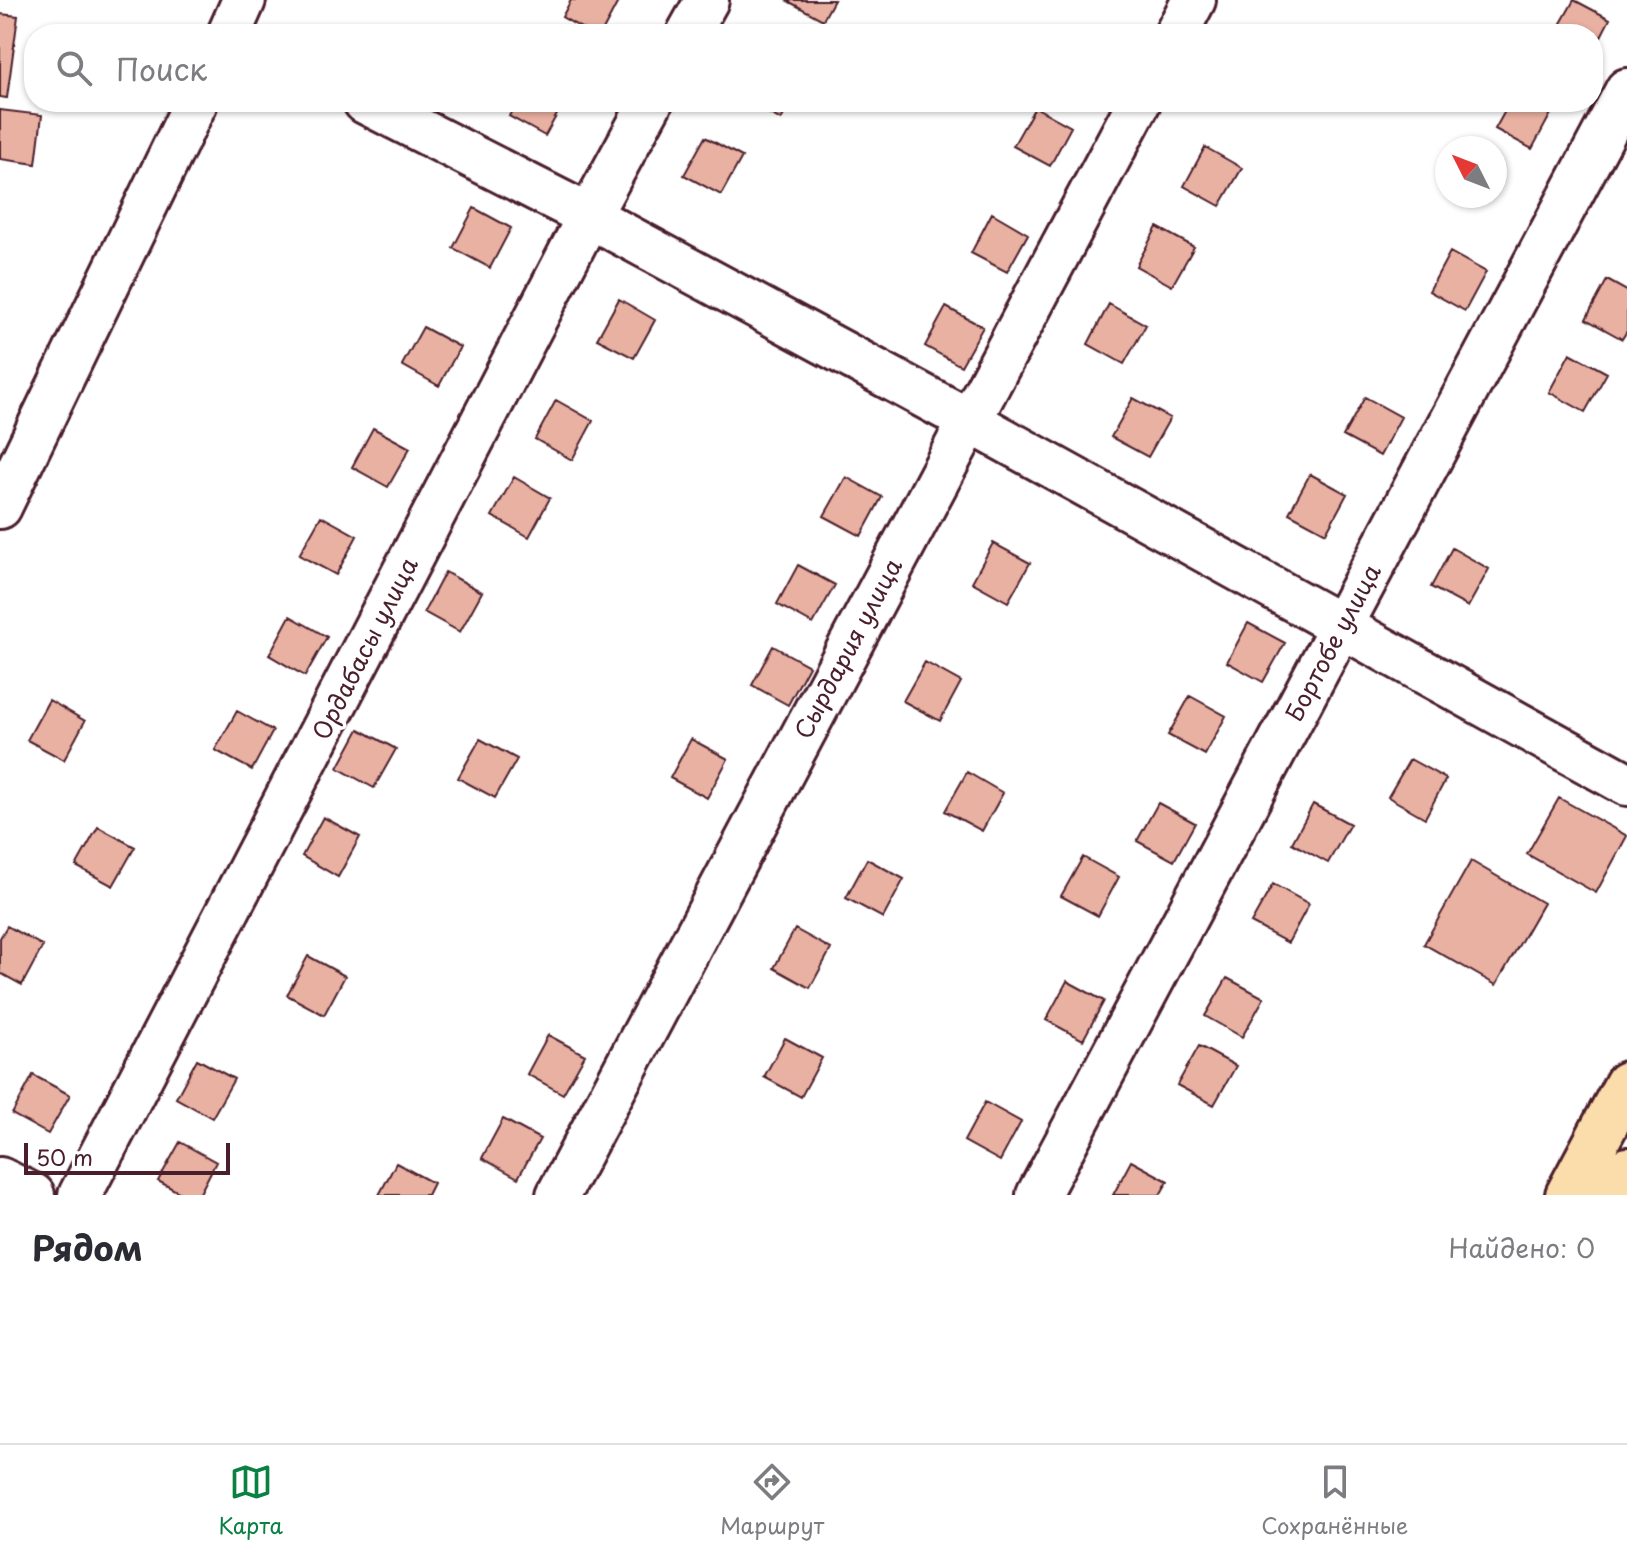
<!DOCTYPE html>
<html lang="ru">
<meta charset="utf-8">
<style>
body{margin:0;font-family:"Playpen Sans",sans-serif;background:#f7f7f7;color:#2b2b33}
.compass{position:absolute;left:1435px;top:136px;width:72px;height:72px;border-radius:50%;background:#fff;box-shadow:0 2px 6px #0004;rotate:312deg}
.scale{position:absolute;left:24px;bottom:20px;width:206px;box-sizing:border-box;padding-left:8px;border:4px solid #4a1f2b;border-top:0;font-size:22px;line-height:28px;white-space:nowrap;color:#4a1f2b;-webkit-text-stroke:6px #fff;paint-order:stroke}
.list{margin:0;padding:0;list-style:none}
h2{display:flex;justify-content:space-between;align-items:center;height:104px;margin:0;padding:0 32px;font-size:34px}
h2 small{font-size:26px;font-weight:400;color:#7c7c81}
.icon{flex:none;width:44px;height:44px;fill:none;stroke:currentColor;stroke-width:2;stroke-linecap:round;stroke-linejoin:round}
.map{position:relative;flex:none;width:1627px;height:1195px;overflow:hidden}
.search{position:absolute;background:#fff;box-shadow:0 2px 6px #0004;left:24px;right:24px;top:24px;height:88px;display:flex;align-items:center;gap:20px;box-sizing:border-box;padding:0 28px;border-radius:32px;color:#7c7c81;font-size:30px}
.sheet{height:248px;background:#fff}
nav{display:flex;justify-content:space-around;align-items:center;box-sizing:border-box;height:112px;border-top:2px solid #e1e1e2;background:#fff;font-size:22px;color:#7c7c81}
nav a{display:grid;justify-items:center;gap:4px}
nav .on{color:#0b8043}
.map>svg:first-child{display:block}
.building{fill:#e9b1a2;stroke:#4a1f2b;stroke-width:2}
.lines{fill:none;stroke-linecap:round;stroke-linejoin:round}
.minor-casing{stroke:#4a1f2b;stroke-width:48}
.major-casing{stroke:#4a1f2b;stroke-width:50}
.highway-casing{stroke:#4a1f2b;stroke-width:50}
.minor{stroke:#fff;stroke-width:42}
.major{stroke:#fbdcab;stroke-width:44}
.highway{stroke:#fbdcab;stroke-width:44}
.labels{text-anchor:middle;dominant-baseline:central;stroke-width:7;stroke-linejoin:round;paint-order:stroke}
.street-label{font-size:24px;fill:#4a1f2b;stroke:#fff}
</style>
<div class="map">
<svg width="1627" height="1195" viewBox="0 0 1627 1195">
<rect width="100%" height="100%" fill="#fff"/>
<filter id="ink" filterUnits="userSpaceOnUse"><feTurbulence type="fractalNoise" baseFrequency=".0125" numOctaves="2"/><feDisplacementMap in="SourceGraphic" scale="16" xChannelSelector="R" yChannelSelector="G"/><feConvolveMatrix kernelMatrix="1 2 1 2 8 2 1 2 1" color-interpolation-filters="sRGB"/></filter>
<g filter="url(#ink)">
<path class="building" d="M571 0H619L601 34H592L562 17Z
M786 0H834L823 20Z
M1574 0 1610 19 1593 52V34H1555Z
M0 14 18 16 7 98 0 97Z
M517 102H564L545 136 509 116Z
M748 102H791L781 120Z
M1510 102H1538L1553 110 1532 149 1495 129Z
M1035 107 1071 127 1050 166 1013 146Z
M0 110 42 115 36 164 0 159Z
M705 137 742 157 721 195 684 175Z
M1205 147 1242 168 1220 206 1184 186Z
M474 208 511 228 490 268 453 248Z
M992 213 1028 234 1007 272 971 253Z
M1157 227 1194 247 1172 286 1136 266Z
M1450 252 1486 272 1465 311 1429 291Z
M1607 280 1627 291V331L1622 339 1586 319Z
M619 299 655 320 634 358 597 339Z
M1109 304 1146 325 1124 364 1088 344Z
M946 307 983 327 961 366 925 346Z
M423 327 460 347 439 386 402 365Z
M1570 353 1607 373 1585 412 1549 392Z
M1365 397 1401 417 1380 456 1343 436Z
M1133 398 1170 418 1148 457 1111 437Z
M556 400 593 421 572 460 535 439Z
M373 428 410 448 388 487 352 467Z
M1310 474 1347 494 1326 533 1289 513Z
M514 477 550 498 529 537 492 516Z
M846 477 882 497 861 536 824 516Z
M321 516 357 536 336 575 299 555Z
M993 543 1030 563 1008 602 972 582Z
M1452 548 1489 569 1468 607 1431 587Z
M798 565 835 585 813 624 777 604Z
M445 572 482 592 460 632 424 612Z
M290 616 327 637 305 676 269 655Z
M1248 623 1285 643 1263 682 1227 662Z
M773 646 809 666 788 705 752 685Z
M925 662 961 682 940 721 903 701Z
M1190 696 1226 716 1205 755 1168 735Z
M49 700 85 721 64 760 27 740Z
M237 711 273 731 252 770 215 750Z
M359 729 396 749 374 788 338 768Z
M480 739 517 759 495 798 458 778Z
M691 739 728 759 707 798 670 778Z
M1410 759 1446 779 1425 818 1388 797Z
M967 772 1003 793 982 831 945 811Z
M1559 798 1627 836 1596 893 1527 854Z
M1158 803 1195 823 1174 861 1137 841Z
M1313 804 1350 824 1328 863 1292 843Z
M323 817 360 837 338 877 302 856Z
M98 827 135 847 113 886 76 866Z
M1083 857 1119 877 1098 916 1061 896Z
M867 859 904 879 883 918 846 898Z
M1471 861 1543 903 1496 985 1424 944Z
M1273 884 1309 904 1288 943 1251 923Z
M7 926 43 946 22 985 0 973V938Z
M795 929 831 949 810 988 774 968Z
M308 956 345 976 324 1015 287 995Z
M1227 978 1264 998 1242 1037 1205 1016Z
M1067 981 1104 1001 1083 1040 1046 1020Z
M548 1035 585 1055 563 1094 527 1074Z
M785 1038 822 1058 801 1097 764 1077Z
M1199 1046 1236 1066 1214 1105 1177 1085Z
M197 1059 234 1079 212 1118 176 1098Z
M33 1075 70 1095 48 1134 12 1114Z
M985 1102 1021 1122 1000 1161 964 1141Z
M503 1119 540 1139 518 1178 482 1158Z
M180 1142 216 1162 199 1195H184L158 1181Z
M1131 1161 1168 1181 1160 1195H1113Z
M396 1163 433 1183 427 1195H379Z"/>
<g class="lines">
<g class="minor-casing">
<path id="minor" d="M229 34 244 0
M688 34 707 0
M1176 34 1194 0
M365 102 589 216 968 420 1627 784
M0 507 196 102
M0 1179 33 1195
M80 1195 589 216 651 102
M558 1195 1139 102
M1038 1195 1627 90"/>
</g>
<g class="major-casing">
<path id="major" d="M1568 1195 1627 1084"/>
</g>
<g class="highway-casing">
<path id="highway" d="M1614 1195 1627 1170"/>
</g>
<use href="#minor" class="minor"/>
<use href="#major" class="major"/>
<use href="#highway" class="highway"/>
</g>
</g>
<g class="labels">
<g class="street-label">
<text transform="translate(1332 642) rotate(-62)">Бортобе улица</text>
<text transform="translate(364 648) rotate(-63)">Ордабасы улица</text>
<text transform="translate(847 648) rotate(-62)">Сырдария улица</text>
</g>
</g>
</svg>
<svg class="compass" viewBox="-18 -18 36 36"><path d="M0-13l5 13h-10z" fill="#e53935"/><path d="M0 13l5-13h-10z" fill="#7c7c81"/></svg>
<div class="scale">50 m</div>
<div class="search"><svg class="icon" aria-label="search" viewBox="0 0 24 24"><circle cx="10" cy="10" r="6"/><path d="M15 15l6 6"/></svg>Поиск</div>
</div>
<section class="sheet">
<h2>Рядом<small>Найдено: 0</small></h2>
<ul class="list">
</ul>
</section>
<nav>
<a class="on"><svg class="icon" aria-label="map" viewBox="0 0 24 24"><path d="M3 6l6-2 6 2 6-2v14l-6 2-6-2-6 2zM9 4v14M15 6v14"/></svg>Карта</a>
<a><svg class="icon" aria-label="directions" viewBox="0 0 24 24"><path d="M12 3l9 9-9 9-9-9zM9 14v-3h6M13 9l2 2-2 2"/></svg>Маршрут</a>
<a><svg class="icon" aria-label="saved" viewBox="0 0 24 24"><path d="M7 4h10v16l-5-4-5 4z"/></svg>Сохранённые</a>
</nav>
